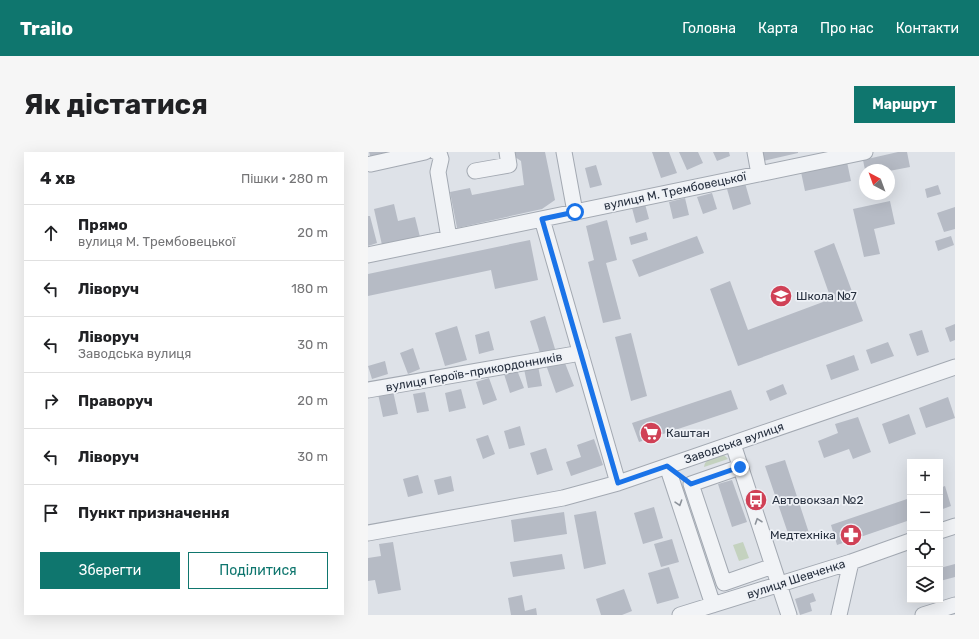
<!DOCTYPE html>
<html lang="uk">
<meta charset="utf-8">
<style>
body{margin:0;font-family:Rubik,sans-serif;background:#f6f6f6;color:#202124}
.controls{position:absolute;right:12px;bottom:12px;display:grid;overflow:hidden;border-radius:0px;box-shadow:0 4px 16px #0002}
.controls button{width:36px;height:36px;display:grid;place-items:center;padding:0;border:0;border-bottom:1px solid #e0e0e0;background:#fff;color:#202124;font:20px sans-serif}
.compass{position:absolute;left:491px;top:12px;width:36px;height:36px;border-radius:50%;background:#fff;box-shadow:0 4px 16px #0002;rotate:319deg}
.stop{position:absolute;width:12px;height:12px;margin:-9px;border:3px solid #1a73e8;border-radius:50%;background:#fff}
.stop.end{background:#1a73e8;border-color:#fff;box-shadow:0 1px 4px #0008}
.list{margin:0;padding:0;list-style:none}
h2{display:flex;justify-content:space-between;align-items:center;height:52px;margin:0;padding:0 16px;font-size:17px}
h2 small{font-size:13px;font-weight:400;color:#757577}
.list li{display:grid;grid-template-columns:26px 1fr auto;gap:12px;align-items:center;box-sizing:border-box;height:56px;padding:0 16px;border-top:1px solid #e0e0e0}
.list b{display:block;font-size:15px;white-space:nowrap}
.list p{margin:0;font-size:13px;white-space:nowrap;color:#757577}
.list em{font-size:13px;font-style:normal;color:#757577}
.actions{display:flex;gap:8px;padding:12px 16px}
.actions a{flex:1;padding:9px 0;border:1px solid #0f766e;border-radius:0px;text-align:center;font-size:14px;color:#0f766e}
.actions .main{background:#0f766e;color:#fff}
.icon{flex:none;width:22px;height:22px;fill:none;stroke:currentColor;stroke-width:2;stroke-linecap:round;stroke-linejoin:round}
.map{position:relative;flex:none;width:587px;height:463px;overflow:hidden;border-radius:0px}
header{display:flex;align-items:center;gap:24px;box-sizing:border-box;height:56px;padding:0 20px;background:#0f766e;color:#fff}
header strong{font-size:19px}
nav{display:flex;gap:22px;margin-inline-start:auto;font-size:14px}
.intro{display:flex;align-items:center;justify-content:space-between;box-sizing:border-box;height:96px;padding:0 24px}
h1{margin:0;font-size:28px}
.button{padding:10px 18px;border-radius:0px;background:#0f766e;color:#fff;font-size:14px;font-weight:700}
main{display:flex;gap:24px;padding:0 24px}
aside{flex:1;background:#fff;border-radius:0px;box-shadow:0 4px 16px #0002}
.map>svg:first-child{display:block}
.green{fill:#c4d2bf}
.building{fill:#b6bbc5}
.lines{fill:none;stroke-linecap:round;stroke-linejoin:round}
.minor-casing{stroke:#a3a9b2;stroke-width:17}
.minor{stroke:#f1f3f6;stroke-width:15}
.oneway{stroke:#8c929a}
.route{stroke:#1a73e8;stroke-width:5}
.labels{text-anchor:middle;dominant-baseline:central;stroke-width:3.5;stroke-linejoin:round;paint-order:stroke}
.street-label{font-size:12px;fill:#27303f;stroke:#eef1f6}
.poi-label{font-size:12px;fill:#27303f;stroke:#eef1f6;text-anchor:start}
</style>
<header>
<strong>Trailo</strong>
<nav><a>Головна</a><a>Карта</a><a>Про нас</a><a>Контакти</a></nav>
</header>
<div class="intro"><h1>Як дістатися</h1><a class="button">Маршрут</a></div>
<main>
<aside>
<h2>4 хв<small>Пішки · 280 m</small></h2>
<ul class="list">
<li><svg class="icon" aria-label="ahead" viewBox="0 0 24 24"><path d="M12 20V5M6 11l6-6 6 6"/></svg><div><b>Прямо</b><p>вулиця М. Трембовецької</p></div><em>20 m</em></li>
<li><svg class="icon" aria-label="left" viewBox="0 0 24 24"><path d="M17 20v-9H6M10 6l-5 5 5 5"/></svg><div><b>Ліворуч</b></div><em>180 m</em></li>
<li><svg class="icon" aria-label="left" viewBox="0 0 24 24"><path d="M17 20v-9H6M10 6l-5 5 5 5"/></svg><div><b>Ліворуч</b><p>Заводська вулиця</p></div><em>30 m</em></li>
<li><svg class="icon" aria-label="right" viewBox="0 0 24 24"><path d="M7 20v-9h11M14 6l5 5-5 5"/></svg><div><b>Праворуч</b></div><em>20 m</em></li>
<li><svg class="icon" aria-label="left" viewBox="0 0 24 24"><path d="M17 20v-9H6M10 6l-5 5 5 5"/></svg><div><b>Ліворуч</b></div><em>30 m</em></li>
<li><svg class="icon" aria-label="arrive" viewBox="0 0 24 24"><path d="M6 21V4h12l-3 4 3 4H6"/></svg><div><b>Пункт призначення</b></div></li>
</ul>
<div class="actions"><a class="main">Зберегти</a><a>Поділитися</a></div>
</aside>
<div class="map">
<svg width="587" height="463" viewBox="0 0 587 463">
<rect width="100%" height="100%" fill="#dee2e8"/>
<path class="green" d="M353 303H356L360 307 336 315C337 306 346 305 353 303Z
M375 390 381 406 371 409 365 393Z"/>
<path class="building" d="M1 0H32L3 7Z
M146 0H177L187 48 174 57 89 76 82 40 102 36 104 43 156 33 153 9 147 5Z
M285 0H301L309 21 293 26 284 0Z
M311 0H330L335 11 319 18Z
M345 0H361L362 4 349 9Z
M393 0H430V1L395 9Z
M530 0H539L542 15 521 19V18H497L495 8Z
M479 10 483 29 437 39 433 20Z
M228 13 234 33 222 36 217 16Z
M377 31 383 52 365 58 359 37Z
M570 33 573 42 559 46 557 37Z
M344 41 349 57 335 62 329 45Z
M317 46 321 63 305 67 301 50Z
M522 49 527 72 506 77 512 102 496 105 485 57Z
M26 52 30 69 47 65 52 85 14 93 6 57Z
M277 52 281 67 268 71 264 56Z
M587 55V77L576 80 569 61Z
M0 64H2L9 91 0 94Z
M239 68 249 108 238 111 253 167 235 171 220 110 226 108 218 74Z
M278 80 280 88 263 93 261 85Z
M329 84 336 101 271 125 264 108Z
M583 84 586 93 570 99 567 89Z
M162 88 170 128 127 137 123 118 0 144V122Z
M466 91 495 169 370 214 342 137 362 129 380 178 463 147 446 99Z
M177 164 187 197 172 201 162 169Z
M587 172V188L582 190 577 176Z
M89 174 99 208 77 214 67 181Z
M554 178 561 200 549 204 541 182Z
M121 179 126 198 111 202 107 183Z
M263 181 279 244 263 249 247 185Z
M520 190 526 204 503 212 498 198Z
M45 196 52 217 40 222 32 201Z
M486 203 491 218 463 228 458 213Z
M195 206 206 234 188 241 178 213Z
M17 209 20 222 4 227 0 214Z
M170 214 174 234 160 236 156 217Z
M149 218 156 236 142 241 136 222Z
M121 226 129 248 115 253 108 230Z
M415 232 419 242 402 249 398 239Z
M93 237 98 256 81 260 77 241Z
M363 238 370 257 271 290 264 271Z
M25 239 30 262 15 265 10 242Z
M57 240 61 259 49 261 45 242Z
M580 245 587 266 558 276 551 256Z
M541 262 548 282 521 292 514 272Z
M490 265 503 300 485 307 481 297 456 306 450 289 470 281 467 272Z
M152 274 157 293 141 297 136 279Z
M120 283 127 302 115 307 108 287Z
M226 287 235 313 203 324 198 310 213 305 209 293Z
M178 296 185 318 169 323 162 301Z
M417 308 442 384 423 390 397 314Z
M50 323 55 341 40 345 35 327Z
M83 324 86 339 70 343 66 328Z
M364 328 379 370 364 375 350 332Z
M577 334 583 354 572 358V336Z
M542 346V368L469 393 463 373Z
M286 355 295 386 275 392 266 361Z
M228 359 238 412 216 417 206 363Z
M196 360 199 382 146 390 143 368Z
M304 387 311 410 293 415 286 392Z
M25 390 33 438 10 442 7 428 0 429V406L13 404 11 392Z
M194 402 197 417 145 425 142 410Z
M587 412V425L572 429V416Z
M301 415 311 446 289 452 280 421Z
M256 437 264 459 254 463H233L228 447Z
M445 441 448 449 442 451 444 459 432 463 427 447Z
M154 443 157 459 168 456 169 463H143L140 446Z"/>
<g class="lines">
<g class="minor-casing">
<path id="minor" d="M68 0 71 1 73 7 70 20 81 86
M196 0 207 60
M387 0 391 22
M3 12 57 0
M107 19 141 13 139 0
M174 67 250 331
M0 103 497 0
M0 238 213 201
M365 292 421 463
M299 314 345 453
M372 315 323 332 356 431 405 414
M572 379 587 374
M0 381 195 346 250 331 587 215
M312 463 483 410 542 389
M471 463 483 410
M555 463 587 453"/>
</g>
<use href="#minor" class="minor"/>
</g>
<defs><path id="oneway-chevron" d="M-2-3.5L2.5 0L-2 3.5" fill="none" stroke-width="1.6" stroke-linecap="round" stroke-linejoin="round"/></defs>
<g class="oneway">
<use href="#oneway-chevron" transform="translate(311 351) rotate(72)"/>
<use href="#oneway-chevron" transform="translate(390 369) rotate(-109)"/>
</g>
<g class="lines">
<path class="route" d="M207 60 174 67 250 331 299 314 323 332 372 315"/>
</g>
<defs>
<g id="school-disc" transform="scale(1.15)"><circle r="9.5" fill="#d04156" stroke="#eef1f6"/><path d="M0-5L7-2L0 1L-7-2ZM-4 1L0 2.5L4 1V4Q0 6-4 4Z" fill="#fff"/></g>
<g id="supermarket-disc" transform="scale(1.15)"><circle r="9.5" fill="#d04156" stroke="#eef1f6"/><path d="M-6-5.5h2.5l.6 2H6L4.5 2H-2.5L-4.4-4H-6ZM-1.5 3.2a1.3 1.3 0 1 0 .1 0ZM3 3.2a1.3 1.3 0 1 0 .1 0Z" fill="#fff"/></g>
<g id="bus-disc" transform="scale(1.15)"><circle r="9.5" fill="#d04156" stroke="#eef1f6"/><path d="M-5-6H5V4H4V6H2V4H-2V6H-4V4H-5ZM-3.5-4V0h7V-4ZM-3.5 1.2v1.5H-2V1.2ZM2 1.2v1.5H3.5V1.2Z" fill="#fff"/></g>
<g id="pharmacy-disc" transform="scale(1.15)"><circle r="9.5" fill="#d04156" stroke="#eef1f6"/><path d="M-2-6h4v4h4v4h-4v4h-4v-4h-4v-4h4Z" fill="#fff"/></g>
</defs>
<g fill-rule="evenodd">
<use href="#school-disc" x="413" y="144"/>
<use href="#supermarket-disc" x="283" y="281"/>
<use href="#bus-disc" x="388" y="348"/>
<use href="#pharmacy-disc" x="483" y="383"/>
</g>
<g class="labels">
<g class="street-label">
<text transform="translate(307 39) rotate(-12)">вулиця М. Трембовецької</text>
<text transform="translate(106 220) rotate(-10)">вулиця Героїв-прикордонників</text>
<text transform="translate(366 291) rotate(-19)">Заводська вулиця</text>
<text transform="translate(428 427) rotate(-18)">вулиця Шевченка</text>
</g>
<g class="poi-label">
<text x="428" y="144">Школа №7</text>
<text x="298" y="281">Каштан</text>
<text x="404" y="348">Автовокзал №2</text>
<text x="468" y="383" text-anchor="end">Медтехніка</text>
</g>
</g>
</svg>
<div class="controls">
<button>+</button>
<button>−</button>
<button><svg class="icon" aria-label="locate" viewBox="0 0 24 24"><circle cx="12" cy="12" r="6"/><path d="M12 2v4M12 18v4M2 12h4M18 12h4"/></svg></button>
<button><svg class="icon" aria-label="layers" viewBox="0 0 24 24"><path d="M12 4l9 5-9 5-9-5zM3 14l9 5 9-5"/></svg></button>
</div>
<svg class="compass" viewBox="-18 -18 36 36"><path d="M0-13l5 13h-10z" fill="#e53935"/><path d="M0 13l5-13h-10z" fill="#757577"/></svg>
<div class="stop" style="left:207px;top:60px"></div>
<div class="stop end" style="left:372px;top:315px"></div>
</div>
</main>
